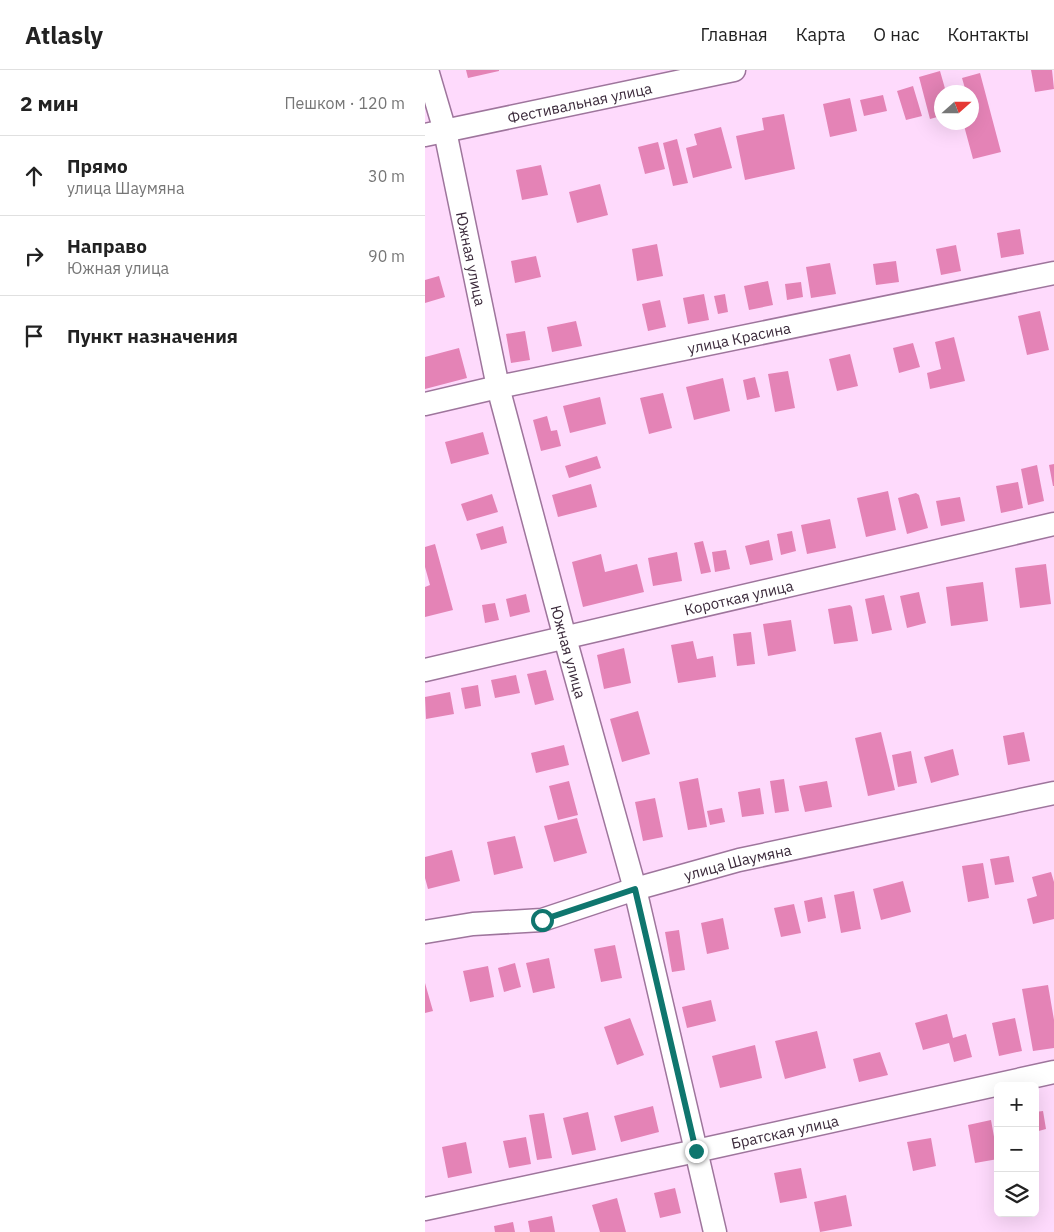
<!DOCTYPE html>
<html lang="ru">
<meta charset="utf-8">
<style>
body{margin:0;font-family:"IBM Plex Sans",sans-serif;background:#f2f2f2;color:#222}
.controls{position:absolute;right:15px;bottom:15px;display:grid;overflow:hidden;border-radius:8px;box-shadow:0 5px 20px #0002}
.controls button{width:45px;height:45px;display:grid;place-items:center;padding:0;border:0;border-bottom:1px solid #e0e0e0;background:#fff;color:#222;font:25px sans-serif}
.compass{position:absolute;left:509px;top:15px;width:45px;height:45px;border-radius:50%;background:#fff;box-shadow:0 5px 20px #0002;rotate:69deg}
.stop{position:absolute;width:15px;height:15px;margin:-11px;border:4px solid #0f766e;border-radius:50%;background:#fff}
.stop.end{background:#0f766e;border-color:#fff;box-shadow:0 1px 5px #0008}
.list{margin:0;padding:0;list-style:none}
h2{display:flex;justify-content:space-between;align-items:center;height:65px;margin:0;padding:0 20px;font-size:21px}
h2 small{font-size:16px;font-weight:400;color:#767676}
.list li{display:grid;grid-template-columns:32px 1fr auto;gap:15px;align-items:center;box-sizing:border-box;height:80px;padding:0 20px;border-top:1px solid #e0e0e0}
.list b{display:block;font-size:19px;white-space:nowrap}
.list p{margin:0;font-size:16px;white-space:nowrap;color:#767676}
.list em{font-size:16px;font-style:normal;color:#767676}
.icon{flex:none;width:28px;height:28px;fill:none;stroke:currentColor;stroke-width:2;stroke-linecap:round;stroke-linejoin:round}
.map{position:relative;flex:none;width:629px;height:1162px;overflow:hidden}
header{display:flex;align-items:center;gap:30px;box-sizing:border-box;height:70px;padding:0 25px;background:#fff;border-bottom:1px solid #e0e0e0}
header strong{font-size:24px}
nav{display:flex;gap:28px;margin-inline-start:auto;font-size:18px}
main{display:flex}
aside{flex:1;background:#fff}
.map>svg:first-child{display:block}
.building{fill:#e483b6}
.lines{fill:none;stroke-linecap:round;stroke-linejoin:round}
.minor-casing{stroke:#9e759c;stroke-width:25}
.minor{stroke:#fff;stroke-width:22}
.route{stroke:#0f766e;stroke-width:6}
.labels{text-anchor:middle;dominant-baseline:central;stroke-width:5;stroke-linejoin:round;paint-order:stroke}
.street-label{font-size:15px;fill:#3a293a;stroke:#fff}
</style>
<header>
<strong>Atlasly</strong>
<nav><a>Главная</a><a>Карта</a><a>О нас</a><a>Контакты</a></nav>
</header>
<main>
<aside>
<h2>2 мин<small>Пешком · 120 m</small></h2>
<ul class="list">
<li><svg class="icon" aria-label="ahead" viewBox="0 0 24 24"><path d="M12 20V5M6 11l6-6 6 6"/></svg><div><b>Прямо</b><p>улица Шаумяна</p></div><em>30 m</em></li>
<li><svg class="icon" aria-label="right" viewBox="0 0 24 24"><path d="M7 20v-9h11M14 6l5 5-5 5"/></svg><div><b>Направо</b><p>Южная улица</p></div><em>90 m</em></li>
<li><svg class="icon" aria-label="arrive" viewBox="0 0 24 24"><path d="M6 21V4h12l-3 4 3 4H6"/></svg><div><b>Пункт назначения</b></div></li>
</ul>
</aside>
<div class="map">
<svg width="629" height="1162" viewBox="0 0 629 1162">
<rect width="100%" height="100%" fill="#fedafc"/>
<path class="building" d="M41 0H74V1L43 8Z
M606 0H627L629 19 610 22Z
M515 1 521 22H516V46L505 49 494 7Z
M555 3 576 82 548 89 538 52H546V22H541L537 8Z
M488 16 497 46 481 50 472 21Z
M458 25 462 41 439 46 435 30Z
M425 28 432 61 405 67 398 34Z
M359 44 370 99 320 110 311 66 339 60 337 48Z
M296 57 307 98 268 108 261 78 272 75 269 64Z
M252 69 263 113 248 116 238 73Z
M233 72 240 99 220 104 213 77Z
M116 95 123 125 97 130 91 100Z
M175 114 183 145 152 153 144 122Z
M595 159 599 184 576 188 572 163Z
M232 174 238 206 212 211 207 179Z
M531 175 536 201 516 205 511 179Z
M111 186 116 207 90 213 86 191Z
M471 191 474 212 451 215 448 194Z
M405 193 411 224 386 228 381 197Z
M14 206 20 227 0 233V210Z
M343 211 348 235 324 240 319 216Z
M376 212 378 227 362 230 360 214Z
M279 224 284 250 263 254 258 228Z
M300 224 303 242 293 244 289 226Z
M235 230 241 257 223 261 217 234Z
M615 241 624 280 602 285 593 246Z
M151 251 157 276 127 282 122 257Z
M100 261 105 290 86 293 81 264Z
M529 267 540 311 505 319 502 303 516 299 510 272Z
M488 273 495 297 474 303 468 278Z
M34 278 42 308 0 319V287Z
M425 284 433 316 412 321 404 289Z
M363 301 370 338 350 342 343 304Z
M330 307 335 327 322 330 318 310Z
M298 308 305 341 269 350 261 317Z
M238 323 247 358 224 364 215 328Z
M175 327 181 354 145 363 138 336Z
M122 346 126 361 132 360 136 376 116 381 108 350Z
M58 362 64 384 26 394 20 372Z
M172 386 176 398 144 408 140 396Z
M629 394V416H628L624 395Z
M612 395 619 431 603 435 596 399Z
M593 412 598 438 576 443 571 416Z
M166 414 172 437 133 447 127 425Z
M463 421 471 460 441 467 432 428Z
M491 423 494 425 503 458 482 464 473 428Z
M67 424 73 442 42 451 36 434Z
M535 427 540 451 516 456 511 431Z
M405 449 411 478 382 484 376 455Z
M78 456 82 473 56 480 51 464Z
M367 461 371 481 356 485 352 464Z
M344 470 348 490 325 495 320 476Z
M278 471 286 502 276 504 269 473Z
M10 474 28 540 0 547V517L5 515 0 497V477Z
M301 480 305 499 290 502 287 482Z
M252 482 257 511 228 516 223 488Z
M176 484 180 502 212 494 219 522 158 537 147 492Z
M621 494 626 534 595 538 590 498Z
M558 512 563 551 526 556 521 517Z
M494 522 501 553 482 558 475 526Z
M101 524 105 542 85 547 81 529Z
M459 525 467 560 447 564 440 529Z
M70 533 74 550 60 553 57 535Z
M425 535 427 537 433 571 409 574 403 539Z
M366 550 371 581 343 586 338 554Z
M326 562 330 594 312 596 308 564Z
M268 571 272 589 288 586 291 607 253 613 246 575Z
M199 578 206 613 179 619 172 585Z
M121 600 129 630 110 635 102 604Z
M91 605 95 623 70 628 66 610Z
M53 615 56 636 40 639 36 618Z
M25 622 29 644 1 649 0 627Z
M213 641 225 684 197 692 185 649Z
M456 662 470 720 443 726 430 668Z
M599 662 605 691 583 695 578 666Z
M139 675 144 695 111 703 106 683Z
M528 679 534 705 506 713 499 687Z
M486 681 492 713 473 717 467 685Z
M273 708 282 757 263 760 254 712Z
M359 709 364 741 350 743 345 711Z
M144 711 153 745 133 750 124 716Z
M402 711 407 737 380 742 374 716Z
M335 718 339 744 317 747 313 722Z
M230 728 238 767 218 771 210 732Z
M297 738 300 752 285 755 282 741Z
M152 748 162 783 129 792 119 756Z
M90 766 98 798 69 805 62 772Z
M27 780 35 811 3 819 0 808V787Z
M584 786 589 812 570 815 565 789Z
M558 793 564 828 543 832 537 796Z
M626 802 629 812V849L608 854 602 829 612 826 607 807Z
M478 811 486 842 456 850 448 819Z
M429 821 436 859 416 863 409 825Z
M397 827 401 848 383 852 379 831Z
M369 834 376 863 356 867 349 838Z
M298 848 304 879 282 884 276 853Z
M254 860 260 900 247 902 240 862Z
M190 875 197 908 176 912 169 879Z
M124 888 130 918 108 923 101 893Z
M90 893 96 917 79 922 73 898Z
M63 896 69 927 45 932 38 901Z
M0 913 8 941 0 943Z
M623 915 629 950V978L608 981 597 919Z
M286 930 291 951 262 958 257 937Z
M522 944 528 968 541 964 547 987 529 992 524 973 498 980 490 953Z
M205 948 219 985 192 995 179 957Z
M590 948 597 981 574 986 567 953Z
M392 961 401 998 360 1009 350 971Z
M330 975 337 1008 295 1018 287 986Z
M455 982 463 1005 434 1012 428 989Z
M228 1036 234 1062 196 1072 189 1046Z
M618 1041 621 1059 610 1062V1042Z
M163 1042 171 1080 147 1085 138 1048Z
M119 1043 127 1088 112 1090 104 1045Z
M566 1050 573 1089 550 1093 543 1055Z
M101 1067 106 1094 84 1098 78 1071Z
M506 1068 511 1096 488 1101 482 1072Z
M41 1072 47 1103 23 1108 17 1077Z
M376 1098 382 1128 355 1133 349 1103Z
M250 1118 256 1143 235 1148 229 1123Z
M421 1125 427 1156 395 1162 389 1132Z
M192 1128 201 1162H175L167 1135Z
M127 1146 130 1162H105L103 1151Z
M88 1152 90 1162H70L69 1156Z"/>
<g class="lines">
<g class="minor-casing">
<g id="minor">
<path id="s1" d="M2 0 20 61 73 317 140 568 210 819 290 1162"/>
<path id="s2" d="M0 65 309 0"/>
<path id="s3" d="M0 334 73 317 629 203"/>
<path id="s4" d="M0 600 629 454"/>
<path id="s5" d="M0 862 48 854 117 850 210 819 314 790 629 723"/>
<path id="s6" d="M0 1139 271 1081 629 1002"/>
</g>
</g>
<use href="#minor" class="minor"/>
</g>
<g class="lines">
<path class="route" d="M117 850 210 819 271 1081"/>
</g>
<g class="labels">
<g class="street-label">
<text stroke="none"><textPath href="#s2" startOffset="158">Фестивальная улица</textPath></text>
<text stroke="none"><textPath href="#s1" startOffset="194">Южная улица</textPath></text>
<text stroke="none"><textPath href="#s3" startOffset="321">улица Красина</textPath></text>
<text stroke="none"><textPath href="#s4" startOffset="322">Короткая улица</textPath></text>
<text stroke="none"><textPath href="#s1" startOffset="599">Южная улица</textPath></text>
<text stroke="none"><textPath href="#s5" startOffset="322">улица Шаумяна</textPath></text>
<text stroke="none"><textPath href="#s6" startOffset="368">Братская улица</textPath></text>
</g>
</g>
</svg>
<div class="controls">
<button>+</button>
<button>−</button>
<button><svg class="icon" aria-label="layers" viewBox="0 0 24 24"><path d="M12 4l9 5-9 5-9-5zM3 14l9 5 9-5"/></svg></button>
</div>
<svg class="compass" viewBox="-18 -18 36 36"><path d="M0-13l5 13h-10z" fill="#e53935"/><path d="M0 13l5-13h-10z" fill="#767676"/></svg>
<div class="stop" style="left:117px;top:850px"></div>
<div class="stop end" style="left:271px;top:1081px"></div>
</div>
</main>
